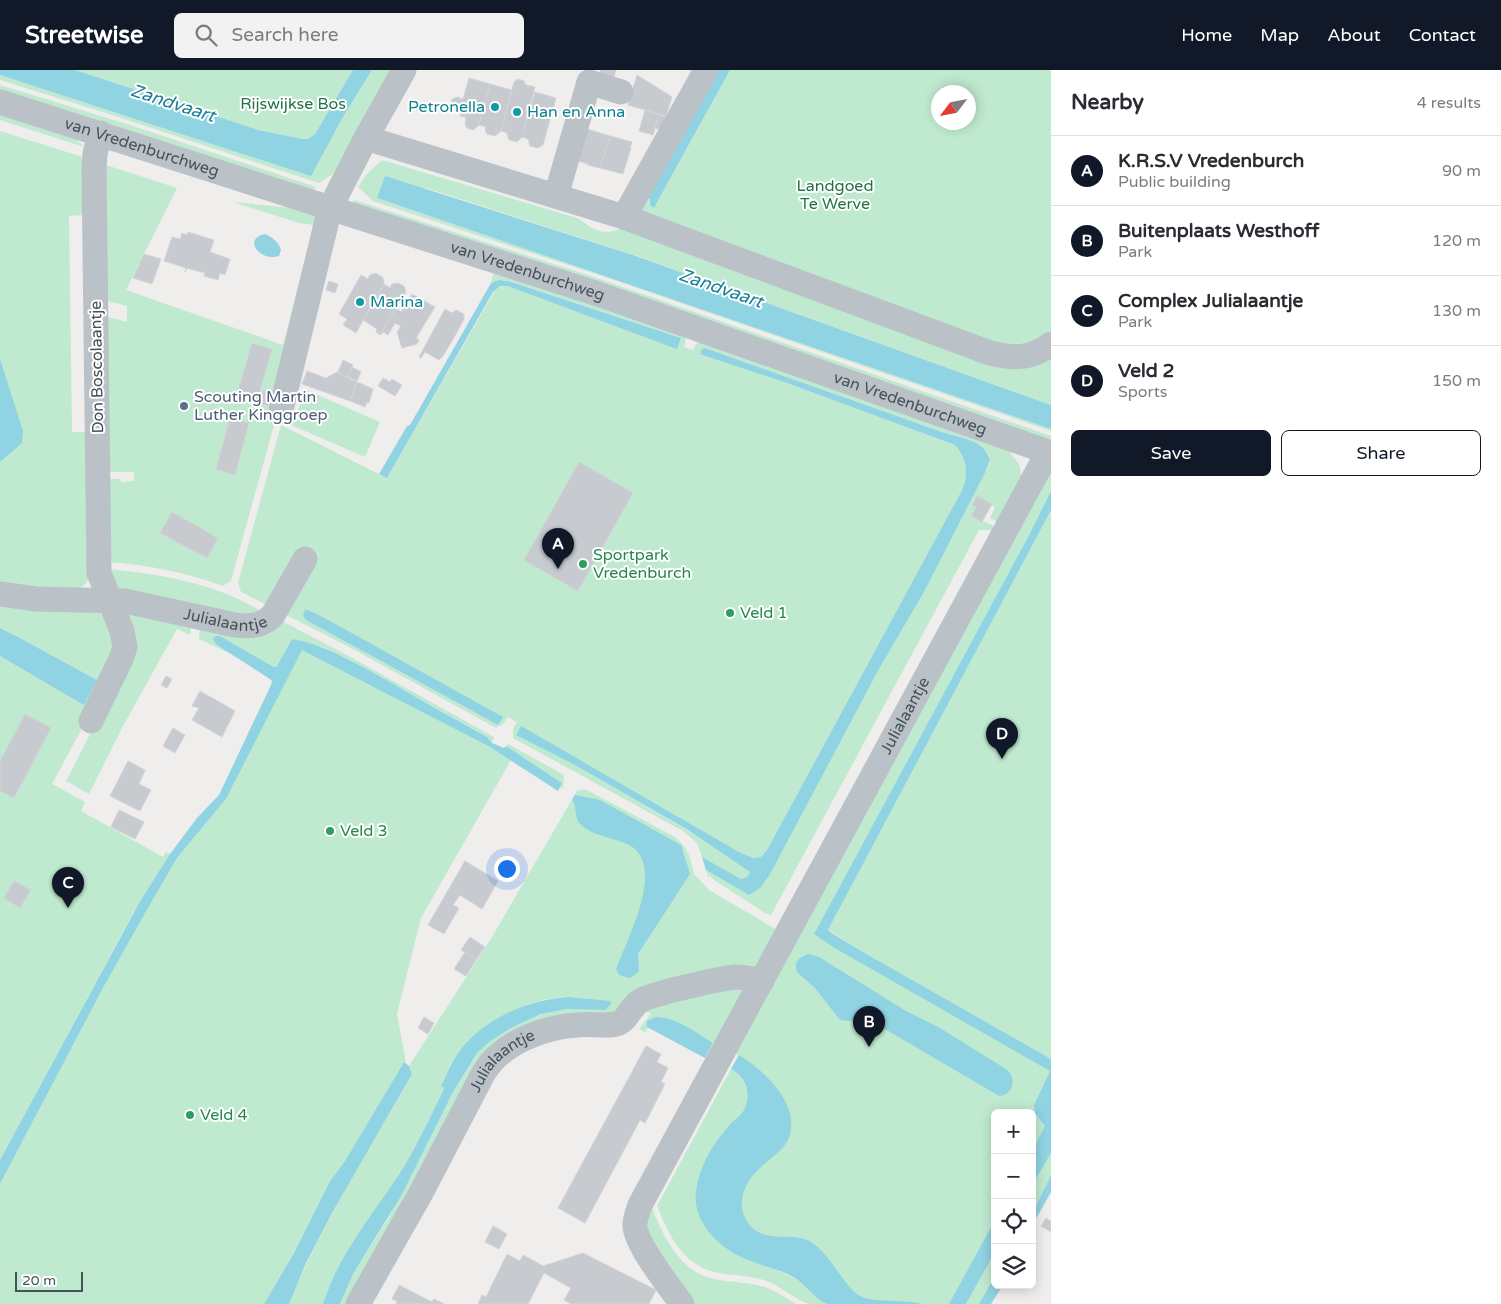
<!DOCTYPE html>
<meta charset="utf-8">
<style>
body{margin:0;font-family:"Varela Round",sans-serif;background:#f2f2f3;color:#2b2b33}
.controls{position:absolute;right:15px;bottom:15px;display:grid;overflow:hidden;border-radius:8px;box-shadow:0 2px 12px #0003}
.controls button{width:45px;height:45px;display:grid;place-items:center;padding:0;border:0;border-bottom:1px solid #e1e1e2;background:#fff;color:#2b2b33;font:25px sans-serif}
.compass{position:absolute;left:931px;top:15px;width:45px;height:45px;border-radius:50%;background:#fff;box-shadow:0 2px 12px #0003;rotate:238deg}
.scale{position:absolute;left:15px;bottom:12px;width:68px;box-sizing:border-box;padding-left:5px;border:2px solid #475158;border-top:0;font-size:14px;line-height:18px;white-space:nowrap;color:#475158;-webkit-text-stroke:4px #fff;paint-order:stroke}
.you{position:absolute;left:506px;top:798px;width:18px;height:18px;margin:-12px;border:4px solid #fff;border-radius:50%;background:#1a73e8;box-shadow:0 0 0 8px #1a73e833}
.badge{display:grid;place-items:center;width:32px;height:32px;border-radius:50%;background:#111827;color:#fff;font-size:16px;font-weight:700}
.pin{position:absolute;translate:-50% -41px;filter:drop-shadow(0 1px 2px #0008)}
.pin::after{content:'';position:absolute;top:26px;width:18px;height:15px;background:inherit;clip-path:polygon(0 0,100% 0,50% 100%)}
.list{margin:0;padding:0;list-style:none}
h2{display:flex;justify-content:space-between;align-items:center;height:65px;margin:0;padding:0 20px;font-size:21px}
h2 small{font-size:16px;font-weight:400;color:#7c7c81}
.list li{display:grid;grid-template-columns:32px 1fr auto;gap:15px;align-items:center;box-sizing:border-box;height:70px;padding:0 20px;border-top:1px solid #e1e1e2}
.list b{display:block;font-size:19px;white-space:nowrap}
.list p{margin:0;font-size:16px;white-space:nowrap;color:#7c7c81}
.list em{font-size:16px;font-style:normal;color:#7c7c81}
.actions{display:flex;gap:10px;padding:15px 20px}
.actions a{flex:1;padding:11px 0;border:1px solid #111827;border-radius:8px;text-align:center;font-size:18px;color:#111827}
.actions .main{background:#111827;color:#fff}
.icon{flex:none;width:28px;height:28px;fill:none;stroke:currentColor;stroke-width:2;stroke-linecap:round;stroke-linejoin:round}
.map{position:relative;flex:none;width:1051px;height:1234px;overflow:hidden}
header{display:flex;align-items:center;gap:30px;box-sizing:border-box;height:70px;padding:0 25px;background:#111827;color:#fff}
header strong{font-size:24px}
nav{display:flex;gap:28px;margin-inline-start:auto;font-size:18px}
.search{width:350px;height:45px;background:#f2f2f3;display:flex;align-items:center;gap:12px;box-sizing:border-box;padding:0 18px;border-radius:8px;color:#7c7c81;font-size:19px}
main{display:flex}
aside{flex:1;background:#fff}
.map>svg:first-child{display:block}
.green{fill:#bfeacf;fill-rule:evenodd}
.water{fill:#90d3e2}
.building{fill:#c7cacf;stroke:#d2d4d8}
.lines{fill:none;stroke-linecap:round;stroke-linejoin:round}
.minor{stroke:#bac2c8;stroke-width:25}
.culture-dot{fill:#0f9aa8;stroke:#fff;stroke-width:2}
.service-dot{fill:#5c6f8a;stroke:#fff;stroke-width:2}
.leisure-dot{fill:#2e9e5b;stroke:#fff;stroke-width:2}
.labels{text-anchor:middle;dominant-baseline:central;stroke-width:4;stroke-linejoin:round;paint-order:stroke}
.park-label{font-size:16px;fill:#207247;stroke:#fff}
.culture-label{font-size:16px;fill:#0d838f;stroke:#fff;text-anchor:start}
.street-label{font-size:16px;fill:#475158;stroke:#fff}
.service-label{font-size:16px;fill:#4e5e75;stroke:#fff;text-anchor:start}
.leisure-label{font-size:16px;fill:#27864d;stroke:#fff;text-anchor:start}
.water-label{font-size:18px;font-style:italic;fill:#1a8199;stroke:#fff}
</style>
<header>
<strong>Streetwise</strong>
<div class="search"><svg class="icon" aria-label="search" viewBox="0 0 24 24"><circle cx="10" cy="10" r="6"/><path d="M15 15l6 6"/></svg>Search here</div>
<nav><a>Home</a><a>Map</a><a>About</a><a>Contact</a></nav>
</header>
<main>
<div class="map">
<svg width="1051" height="1234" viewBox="0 0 1051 1234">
<rect width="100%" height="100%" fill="#f0eded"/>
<path class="green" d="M75 0H353L315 64 308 69H303L258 60Z
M372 0H395L336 102 319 113 109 44 0 10V5L311 105 343 47Z
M713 0H719L650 124V128L656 135 730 0H1051V335L640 187 426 118 377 128 1051 359V361L611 209 373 131 358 117 366 105 382 90 577 148C583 151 588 156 594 159 613 167 626 157 639 144ZM938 22H968V52H938Z
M0 15 130 55 316 117 314 122 0 21Z
M0 44 75 68 84 77 0 50Z
M0 61 86 88 85 145 69 146 72 362H88L89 509 86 513 78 520 0 515Z
M103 94 177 118 126 220 283 275 313 160 273 344 274 355 231 511 223 516C184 502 149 495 107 492L106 409H121V412L134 411V402H106L104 246 127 252V236L104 230Z
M354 130 588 205 1051 366V371L352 135Z
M233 132 292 138 317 145 313 155 299 153Z
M494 202 683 264 686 270 684 277 693 280 696 274 702 270 1007 379 1019 394 1022 409 1002 454 990 448 995 437 977 426 972 435 976 437 971 446 999 458V460H979L771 845 765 843 714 810 710 806 708 807 706 800 749 825 766 811 879 599 924 522 985 403 990 393 988 383 970 370 942 362 716 282 705 278 701 285 784 312 955 375C968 390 969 404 961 422L767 780 761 787 753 788 739 782 521 657 516 664 573 694 694 764 750 802 747 807 741 809 702 787 697 773 683 761 513 668V659L517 652 508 647 504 653 496 658 353 579 241 522 238 513 281 355 387 408 497 217 507 216 677 278 681 268 505 210 491 213ZM308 540 323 547 502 647 498 655 306 550Z
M306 320 380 352 365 387 291 355Z
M1051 402V421L1028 467 815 862 1051 996V1058L1032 1093V1043H995V1164L958 1234H857L731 1148 761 1033 743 1000 739 985 713 973 705 980 652 952 645 962 639 959 651 943 623 935 618 943 512 969 351 1234H340L353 1204 389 1147 453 1022 477 983 489 972 509 959 542 944 568 939 606 940 612 933C598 931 584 927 570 927 533 926 484 951 461 979 452 990 447 1003 441 1016L444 1017 422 1065 407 1091 328 1219 323 1234H289C321 1153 370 1080 412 1004L409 996 492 867 577 721 585 719 675 767 684 776 689 785 694 804 709 820 777 860Z
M1051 440V989L863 882 828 860Z
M108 499C160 504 215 513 261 541L248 547 118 519Z
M0 533 103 542 116 566 87 649 52 714 85 732 81 741 163 787 166 782 170 784 133 843 0 1090V586L84 634 97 610 18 567 0 558Z
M126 543 191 557 190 565 177 559 122 658 89 724 66 711 130 587Z
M282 551 345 584 494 667 492 673 487 667 347 588 320 576 292 569 278 595 274 597 220 566H216L217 575 231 584 199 569 200 556Z
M302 579 490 677 511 690 421 848 397 944 406 992H404L345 1091 330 1111 294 1183 264 1234H0V1114L103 918 148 838 177 788 226 729Z
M508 674 564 705 563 719 560 717 562 713 506 676Z
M731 999C746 1008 753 1027 743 1043 738 1050 729 1055 724 1062 712 1077 704 1092 698 1110L766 1195 796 1209 826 1234C821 1234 815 1234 810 1234 799 1232 781 1217 769 1212 755 1206 739 1206 724 1204 684 1198 671 1170 657 1136Z
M1051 1083V1105L1037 1134 1032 1139V1116Z
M650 1129C657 1156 676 1195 704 1206 723 1213 746 1211 765 1217 776 1221 786 1228 796 1234H692L650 1167 647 1154Z
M995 1182V1206L979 1234H966Z"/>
<path class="water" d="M0 0H75L258 60 303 69H308L315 64 353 0H372L343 47 311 106 0 5Z
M719 0H730L654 138 650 135V129L648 128Z
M385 106 633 185 1051 335V359L377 128Z
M265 164C272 167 279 172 281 180L279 186C260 192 242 169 265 164Z
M499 210 508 211 681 268 677 279 529 224 507 216H500L493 222 387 408 379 404 407 356 410 355 491 213Z
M705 278 942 362C960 368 984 369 990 390L985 403 924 522 879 599 769 806 760 818 749 825 706 800 702 787 741 809 747 807 750 802 688 760 573 694 516 665 521 656 739 782 753 788 761 787 767 780 961 422C969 405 968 390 955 375L784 312 702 285 700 284 702 279Z
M0 289 23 361 22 373 0 392Z
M1051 421V440L828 860 833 864 863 882 1051 989V1083L1032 1116V1082L1045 1056 1035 1043 1034 1035 1050 1001 833 877 814 864 1028 467Z
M305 540H308L323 547 503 647 498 655 306 550 303 546Z
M0 558 18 567 97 610 84 635 0 586Z
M216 566H220L274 597 277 596 292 569C327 575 359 595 390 612 422 631 455 649 487 667L492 673 504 678 506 676 562 713 558 721 490 677 302 580 226 729 177 788 148 838 103 918 0 1114V1090L139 833 170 784 197 748 219 725 271 615 272 611 270 609 217 575 213 569Z
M575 725 600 730 681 775 690 804 638 884 639 901 637 903 630 908 619 905 616 899C627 870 667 795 629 775 613 767 594 767 580 754 573 746 578 736 572 730Z
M809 884 819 887 906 941 940 958 1006 999C1017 1007 1014 1025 999 1026L868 949 849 951 840 950 815 918 797 902C793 892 800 886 809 884Z
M570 927 610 931 612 933 606 940 568 939 541 944 509 959 489 972 477 983 453 1022 401 1126 353 1204 340 1234H323C338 1186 371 1147 398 1106 416 1078 430 1048 444 1018L441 1016C447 1004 452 990 461 979 487 947 530 929 570 927Z
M656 947C676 947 697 963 713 973L705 988 647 957V951Z
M739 985C764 1000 803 1036 788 1070 781 1083 766 1091 756 1102 743 1115 736 1137 748 1153 766 1176 791 1160 811 1172 832 1185 845 1220 862 1227 876 1233 904 1229 922 1234 899 1234 877 1234 854 1234 846 1234 836 1234 827 1234 819 1232 804 1214 795 1208 780 1199 762 1196 746 1189 719 1178 692 1152 696 1121 699 1097 712 1075 728 1057 733 1050 742 1046 745 1038 751 1022 746 1008 731 999Z
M404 992 409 996 412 1004 332 1143 306 1193 289 1234H264L294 1183 330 1111 345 1091Z
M1051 1105V1122L1032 1156V1139L1037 1134Z
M995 1150V1182L966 1234H949Z
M995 1206V1215H1003L991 1234H979Z"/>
<path class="building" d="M601 0H616L612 13 598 9Z
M637 5 672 27 666 46 628 35Z
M469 8 490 14 479 55 473 60 467 58 465 54 466 47 460 46 462 40 453 38 451 34 452 29 457 27 463 29Z
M518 9 524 11 526 15 535 17 522 67 517 72 509 70 507 63 501 61 514 12Z
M490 14 512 20 501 61 495 66 487 64 485 60 486 57 479 55Z
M535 22 556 28 543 75 538 78 530 76 528 69 522 67Z
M645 40 659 44 653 65 639 61Z
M659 45 668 48 664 61 655 58Z
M587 59 610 66 600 98 588 95V94L578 91Z
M610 66 632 72 630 78H631L623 104 600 98Z
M188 162 214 170 210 182 230 189 225 205 220 203 218 210 204 206 205 203 187 198 185 202 186 198 164 191 172 167 180 169 182 163 187 165Z
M144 184 161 189 152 214 133 208Z
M376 203 383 208 384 213 356 263 343 255 347 249 339 244 361 205 368 209 370 205Z
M329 211 338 214 335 223 326 220Z
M398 213 404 216 406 222 380 265 376 262 377 259 363 250 384 214 390 218 392 214Z
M412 224 435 237 416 268 419 270 417 274 402 278 397 262 401 256 395 253 388 265 384 262 380 265 396 238 401 242Z
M445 239 452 243 456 240 464 244V249L456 264 443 286 439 290 425 282 421 288 419 287Z
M252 273 272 279 257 331 237 325Z
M343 290 353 295 347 307 338 302Z
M352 297 361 302 357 311 347 306Z
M307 301 326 308 337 302 357 312 350 331 302 314Z
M383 308 390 312 392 309 402 315 395 326 378 316Z
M357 312 373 319 369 333 367 332 365 337 350 331Z
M263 320 271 322 268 336 259 333Z
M230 348 249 353 235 405 216 399Z
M579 392 633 423 578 521 524 490Z
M977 426 992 434 982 452 971 446 976 437 972 435Z
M172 442 218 468 207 488 160 463Z
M166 606 172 609 167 618 161 615Z
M200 621 235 641 222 667 192 650 199 638 192 636Z
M25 644 51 658 14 728 0 721V691Z
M173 658 185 665 175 683 163 676Z
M128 691 145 700 139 714 151 720 140 741 110 726Z
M119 740 144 752 135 769 111 757Z
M465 791 498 811 482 839 460 825 453 835 459 838 444 864 428 855Z
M14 811 31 820 20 838 4 828Z
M470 867 485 877 476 890 461 880Z
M465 882 476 890 466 906 454 899Z
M424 947 434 953 428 964 418 958Z
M646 976 661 984 657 992 668 998 661 1012 665 1014 645 1053 640 1050 585 1153 558 1138Z
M1046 1148 1051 1151V1162L1041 1156Z
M493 1156 507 1164 499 1179 485 1172Z
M583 1183 656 1220 649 1234H571L564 1230 571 1218 544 1203 528 1234H478L482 1225 486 1227 507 1184 520 1191 523 1185 543 1196Z
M399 1215 432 1232 434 1229 444 1234H396L397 1231 392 1229Z"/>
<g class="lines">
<g class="minor">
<path id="s1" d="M0 32 595 223 1051 383"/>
<path d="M366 68 624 147 990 283C1014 289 1031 289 1051 274"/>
<path d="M556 126 589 12 621 22"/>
<path d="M624 147 706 0"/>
<path d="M281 340 330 138 366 68 404 0"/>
<path id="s2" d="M0 524 36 529 125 531 235 555C248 557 263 556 273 545L305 489"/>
<path d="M91 651 121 589 125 577 122 561 99 503 94 99 95 84 100 63"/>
<path id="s3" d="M358 1234 422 1121 483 1004C501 973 543 957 578 955 590 953 604 957 616 954 627 952 630 937 640 931 650 924 722 908 736 907 745 907 753 909 762 911"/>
<path id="s4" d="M682 1234C669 1216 638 1178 635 1157 634 1150 638 1142 640 1135L1048 382"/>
</g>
</g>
<g class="culture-dot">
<circle cx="495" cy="37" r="5"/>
<circle cx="517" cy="42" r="5"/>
<circle cx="360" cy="232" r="5"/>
</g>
<circle class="service-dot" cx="184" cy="336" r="5"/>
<g class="leisure-dot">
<circle cx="583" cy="494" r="5"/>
<circle cx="730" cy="543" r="5"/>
<circle cx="330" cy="761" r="5"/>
<circle cx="190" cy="1045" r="5"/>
</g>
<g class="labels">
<g class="park-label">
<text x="293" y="34">Rijswijkse Bos</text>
<text x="835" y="116">Landgoed<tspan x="835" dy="18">Te Werve</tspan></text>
</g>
<g class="culture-label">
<text x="485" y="37" text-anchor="end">Petronella</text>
<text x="527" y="42">Han en Anna</text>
<text x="370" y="232">Marina</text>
</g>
<g class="street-label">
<text stroke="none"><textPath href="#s1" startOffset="149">van Vredenburchweg</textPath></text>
<text stroke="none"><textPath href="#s1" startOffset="554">van Vredenburchweg</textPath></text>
<text transform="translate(97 297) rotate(-91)">Don Boscolaantje</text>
<text stroke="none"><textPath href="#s1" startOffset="959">van Vredenburchweg</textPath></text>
<text stroke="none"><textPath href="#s2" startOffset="228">Julialaantje</textPath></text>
<text stroke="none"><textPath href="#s4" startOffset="670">Julialaantje</textPath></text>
<text stroke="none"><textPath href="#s3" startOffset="285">Julialaantje</textPath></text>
</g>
<g class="service-label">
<text x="194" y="327">Scouting Martin<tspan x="194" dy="18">Luther Kinggroep</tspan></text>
</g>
<g class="leisure-label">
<text x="593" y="485">Sportpark<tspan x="593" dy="18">Vredenburch</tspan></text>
<text x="740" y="543">Veld 1</text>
<text x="340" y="761">Veld 3</text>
<text x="200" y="1045">Veld 4</text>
</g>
<g class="water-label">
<text transform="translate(173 33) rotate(18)">Zandvaart</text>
<text transform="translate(721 218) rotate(19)">Zandvaart</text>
</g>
</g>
</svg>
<div class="controls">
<button>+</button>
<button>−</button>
<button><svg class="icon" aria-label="locate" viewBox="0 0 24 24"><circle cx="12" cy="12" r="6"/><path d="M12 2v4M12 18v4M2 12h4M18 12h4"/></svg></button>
<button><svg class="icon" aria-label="layers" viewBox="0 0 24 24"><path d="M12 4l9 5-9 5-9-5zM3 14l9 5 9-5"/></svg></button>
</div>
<svg class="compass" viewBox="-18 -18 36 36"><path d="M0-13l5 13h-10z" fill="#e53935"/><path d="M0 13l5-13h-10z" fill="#7c7c81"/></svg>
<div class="scale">20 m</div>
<div class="you"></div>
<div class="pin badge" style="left:558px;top:499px">A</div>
<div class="pin badge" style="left:869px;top:977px">B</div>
<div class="pin badge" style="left:68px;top:838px">C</div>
<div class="pin badge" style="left:1002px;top:689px">D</div>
</div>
<aside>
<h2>Nearby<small>4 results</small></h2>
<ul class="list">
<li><span class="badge">A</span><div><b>K.R.S.V Vredenburch</b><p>Public building</p></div><em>90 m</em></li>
<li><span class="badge">B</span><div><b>Buitenplaats Westhoff</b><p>Park</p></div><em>120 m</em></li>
<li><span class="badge">C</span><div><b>Complex Julialaantje</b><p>Park</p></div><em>130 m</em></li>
<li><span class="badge">D</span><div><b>Veld 2</b><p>Sports</p></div><em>150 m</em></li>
</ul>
<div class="actions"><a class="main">Save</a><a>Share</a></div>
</aside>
</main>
